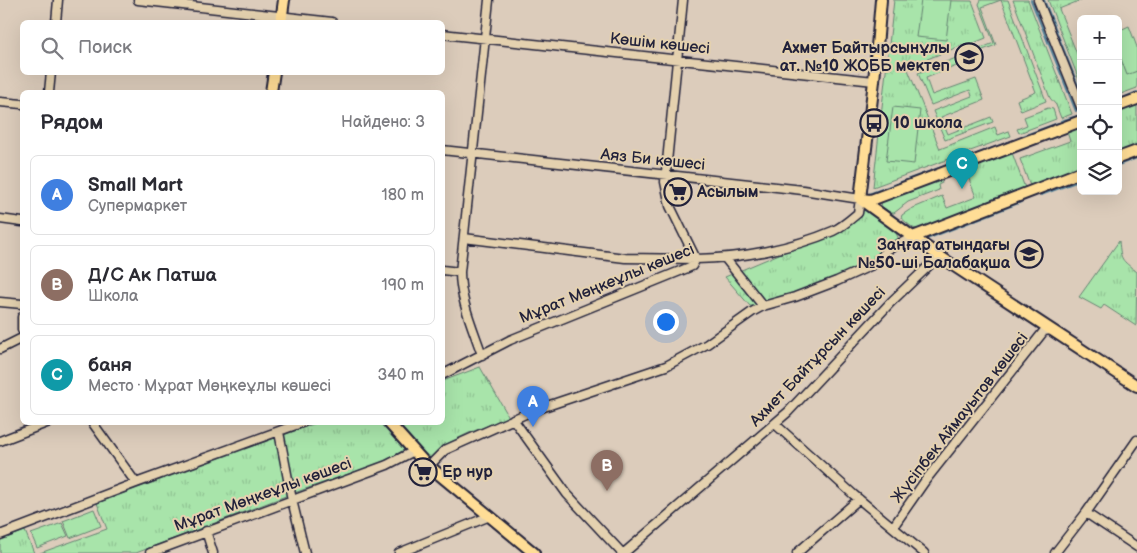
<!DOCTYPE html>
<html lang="ru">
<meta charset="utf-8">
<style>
body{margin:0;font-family:"Balsamiq Sans",sans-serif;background:#f7f7f7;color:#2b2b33}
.controls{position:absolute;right:15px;top:15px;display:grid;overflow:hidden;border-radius:8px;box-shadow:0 5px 20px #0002}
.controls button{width:45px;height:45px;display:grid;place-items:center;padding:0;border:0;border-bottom:1px solid #e1e1e2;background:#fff;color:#2b2b33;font:25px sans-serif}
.you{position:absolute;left:665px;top:321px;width:18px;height:18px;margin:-12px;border:4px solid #fff;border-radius:50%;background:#1a73e8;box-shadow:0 0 0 8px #1a73e833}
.badge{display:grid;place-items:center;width:32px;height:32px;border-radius:50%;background:#2563eb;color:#fff;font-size:16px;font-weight:700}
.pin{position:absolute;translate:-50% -41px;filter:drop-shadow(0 1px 2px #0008)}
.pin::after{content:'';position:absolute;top:26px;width:18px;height:15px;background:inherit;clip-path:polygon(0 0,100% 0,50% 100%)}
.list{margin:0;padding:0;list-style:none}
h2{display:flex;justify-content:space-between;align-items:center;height:65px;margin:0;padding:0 20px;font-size:21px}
h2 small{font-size:16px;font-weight:400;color:#7c7c81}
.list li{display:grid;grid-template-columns:32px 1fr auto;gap:15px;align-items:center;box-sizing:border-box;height:80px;margin:0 10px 10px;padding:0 10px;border:1px solid #e1e1e2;border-radius:8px}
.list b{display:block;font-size:19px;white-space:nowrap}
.list p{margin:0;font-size:16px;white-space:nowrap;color:#7c7c81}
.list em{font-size:16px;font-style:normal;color:#7c7c81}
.icon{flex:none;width:28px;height:28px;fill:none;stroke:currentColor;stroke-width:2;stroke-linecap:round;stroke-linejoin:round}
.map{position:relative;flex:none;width:1137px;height:553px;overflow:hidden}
.search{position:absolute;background:#fff;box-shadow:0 5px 20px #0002;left:20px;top:20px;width:425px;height:55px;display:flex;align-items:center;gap:12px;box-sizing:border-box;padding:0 18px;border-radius:8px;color:#7c7c81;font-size:19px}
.panel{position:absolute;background:#fff;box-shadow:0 5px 20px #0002;left:20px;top:90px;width:425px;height:335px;border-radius:8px}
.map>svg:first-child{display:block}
.grass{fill:url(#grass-tufts);stroke:#658372}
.green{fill:#a8e4aa;stroke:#658372}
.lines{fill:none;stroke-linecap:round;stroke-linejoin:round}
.stream{stroke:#57859b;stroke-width:2}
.minor-casing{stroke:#22223b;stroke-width:11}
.major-casing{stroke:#22223b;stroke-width:14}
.minor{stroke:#e4d1af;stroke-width:8}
.major{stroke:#ffdd96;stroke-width:10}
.labels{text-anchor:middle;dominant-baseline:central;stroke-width:4;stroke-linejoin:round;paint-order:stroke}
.street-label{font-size:16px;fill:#22223b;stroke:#e4d1af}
.poi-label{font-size:16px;font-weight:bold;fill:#22223b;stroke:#e4d1af;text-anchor:start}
</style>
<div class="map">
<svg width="1137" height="553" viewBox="0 0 1137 553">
<defs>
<pattern id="grass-tufts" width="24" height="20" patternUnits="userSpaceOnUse" patternTransform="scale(1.25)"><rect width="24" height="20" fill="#a8e4aa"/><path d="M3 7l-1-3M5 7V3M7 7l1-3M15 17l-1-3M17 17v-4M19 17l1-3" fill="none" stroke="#90c393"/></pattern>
</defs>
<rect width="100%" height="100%" fill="#dcccbb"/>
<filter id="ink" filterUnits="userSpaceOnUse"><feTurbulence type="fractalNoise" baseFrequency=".02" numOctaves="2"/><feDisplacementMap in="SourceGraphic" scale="10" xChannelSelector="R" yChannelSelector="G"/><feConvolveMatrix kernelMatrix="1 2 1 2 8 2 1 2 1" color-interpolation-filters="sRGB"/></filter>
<g filter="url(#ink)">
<path class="grass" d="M894 0 972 1 986 38 964 47 963 45 907 67 940 149 995 127 998 135 1009 131 1011 136 873 187Z
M981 0H1008L1046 101 1021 111 1017 100 1036 92 1001 0 982 7 996 45 967 56 969 61 926 78 932 95 976 79 984 100 941 117 948 134 991 117 993 122 945 140 933 111 972 96 970 90 931 105 918 73 994 43 979 4Z
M1013 0H1028L1072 114 1061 118 1056 105 1050 98Z
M1048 0H1081L1059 9 1081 64V85Z
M1118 51 1127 74 1137 71V88L1118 95Z
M1137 102V145L1118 153V109Z
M1048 108 1053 109 1056 119 1019 133 1017 129 1027 125 1024 117Z
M1081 124V168L1030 186 1020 159 1070 141 1066 129Z
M1011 150 1025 188 920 230 913 228 901 218 902 215 911 209 942 196 947 208 976 197 967 174V167Z
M939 178 942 183 938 185 939 190 908 202 894 213H891L881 206 882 201 885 199Z
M862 207 896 233 901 244 885 251 879 262 763 306H750L725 277 791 249 840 233 861 215Z
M1119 241C1121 261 1121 259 1137 272L1136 326 1104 305 1101 309 1079 297Z
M480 367 509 417 469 433 442 446 429 461 394 423 442 422 443 381Z
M316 423H382L405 449 386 461 291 494 136 553H40L107 529 97 503Z
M25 531 34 553H0V540Z"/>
<path class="green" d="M921 0H951L946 40 916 37Z
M1129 26 1137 47V71L1127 75 1118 51V31Z
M893 107 920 110 914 164 886 161Z
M94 509 101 526 70 538 63 521Z
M62 523 68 536 37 548 31 534Z"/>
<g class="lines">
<path class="stream" d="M1031 0 1076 111
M1044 0 1081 93
M1118 100 1137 92
M1061 121 1077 116
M1023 136 1058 123
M1118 165 1137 158
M866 195 1009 142
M1041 195 1081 180
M924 240 1021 202"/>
<g class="minor-casing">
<path id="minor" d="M138 0 332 22
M1038 0 1081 107
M56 22 58 0
M442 34 874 81
M49 92 51 72
M0 102 22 104
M442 150 803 190 860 199 858 213C851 219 842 227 833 231 791 249 741 258 696 259L692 266 685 269 510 340 442 375
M0 219 22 222
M464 238 625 258 696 259 670 206 665 182 683 0
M725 258 763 306
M442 270 460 272
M0 302 22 304
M22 317V330
M0 349 22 338
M482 355C473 328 460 300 460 272L489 0
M513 419 567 494 622 553
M92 422 136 483
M775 424 854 495 924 553
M279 432 292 500 305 553
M0 441 49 422
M429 466 445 450 532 411 666 366 707 344 752 312 763 306 795 297 837 281 879 262 885 251 913 237
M1086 513 1137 547
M893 527 925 481 1044 331 1051 330
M206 531 213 553
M0 535 136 483 304 422
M150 553 387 465 414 451
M399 553 490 516
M624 553 788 412 891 302 939 256
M797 553 859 499
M1055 553 1086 513 1137 440"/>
</g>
<g class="major-casing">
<path id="major" d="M281 22 284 0
M271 92 274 72
M1118 106 1137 99
M1118 158 1137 151
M860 199 939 256 1137 386
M860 199 871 200 1081 121
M860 199 874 81 881 0
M913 237 1081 172
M388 422 423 461 534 553"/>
</g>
<use href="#minor" class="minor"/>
<use href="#major" class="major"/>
</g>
</g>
<defs>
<g id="school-ring" transform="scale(1.4375)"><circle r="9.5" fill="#e4d1af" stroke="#22223b" stroke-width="1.5"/><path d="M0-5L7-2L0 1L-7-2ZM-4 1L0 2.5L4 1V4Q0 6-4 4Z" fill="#22223b"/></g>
<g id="bus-ring" transform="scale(1.4375)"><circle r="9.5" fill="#e4d1af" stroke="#22223b" stroke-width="1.5"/><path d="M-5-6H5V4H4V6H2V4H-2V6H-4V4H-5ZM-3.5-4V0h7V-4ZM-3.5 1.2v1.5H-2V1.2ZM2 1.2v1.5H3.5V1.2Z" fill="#22223b"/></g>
<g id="supermarket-ring" transform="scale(1.4375)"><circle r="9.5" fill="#e4d1af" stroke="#22223b" stroke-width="1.5"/><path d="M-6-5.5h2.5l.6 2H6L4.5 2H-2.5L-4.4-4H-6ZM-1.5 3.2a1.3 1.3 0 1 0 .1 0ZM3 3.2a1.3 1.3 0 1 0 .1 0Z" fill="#22223b"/></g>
</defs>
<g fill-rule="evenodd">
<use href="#school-ring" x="969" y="57"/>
<use href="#bus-ring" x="874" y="123"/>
<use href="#supermarket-ring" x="678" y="192"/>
<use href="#school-ring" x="1029" y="254"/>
<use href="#supermarket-ring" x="423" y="472"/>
</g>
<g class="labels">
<g class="street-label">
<text transform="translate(660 44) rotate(6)">Көшім көшесі</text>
<text transform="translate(653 160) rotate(6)">Аяз Би көшесі</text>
<text transform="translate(607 284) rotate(-22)">Мұрат Мөңкеұлы көшесі</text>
<text transform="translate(818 357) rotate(-46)">Ахмет Байтұрсын көшесі</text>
<text transform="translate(960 418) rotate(-52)">Жүсіпбек Аймауытов көшесі</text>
<text transform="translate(263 495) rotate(-20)">Мұрат Мөңкеұлы көшесі</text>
</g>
<g class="poi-label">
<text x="950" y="48" text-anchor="end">Ахмет Байтырсынұлы<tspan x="950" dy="18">ат. №10 ЖОББ мектеп</tspan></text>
<text x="893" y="123">10 школа</text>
<text x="697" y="192">Асылым</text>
<text x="1010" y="245" text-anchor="end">Заңғар атындағы<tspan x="1010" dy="18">№50-ші Балабақша</tspan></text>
<text x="442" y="472">Ер нур</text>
</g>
</g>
</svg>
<div class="controls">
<button>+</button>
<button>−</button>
<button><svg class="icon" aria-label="locate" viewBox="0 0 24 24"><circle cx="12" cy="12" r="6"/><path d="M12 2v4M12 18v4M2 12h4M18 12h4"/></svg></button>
<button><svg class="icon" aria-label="layers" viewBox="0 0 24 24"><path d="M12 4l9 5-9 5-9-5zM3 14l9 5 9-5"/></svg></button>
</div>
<div class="you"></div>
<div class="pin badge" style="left:533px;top:427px;background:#3f7fe0">A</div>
<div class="pin badge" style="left:607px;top:491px;background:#8d6e63">B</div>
<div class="pin badge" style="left:962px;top:189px;background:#0f9aa8">C</div>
<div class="search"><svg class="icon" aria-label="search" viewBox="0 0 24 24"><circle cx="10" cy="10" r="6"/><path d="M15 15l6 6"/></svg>Поиск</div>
<section class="panel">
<h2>Рядом<small>Найдено: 3</small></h2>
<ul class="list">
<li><span class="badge" style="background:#3f7fe0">A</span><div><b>Small Mart</b><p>Супермаркет</p></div><em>180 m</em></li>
<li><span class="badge" style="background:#8d6e63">B</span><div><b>Д/С Ак Патша</b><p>Школа</p></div><em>190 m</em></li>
<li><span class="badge" style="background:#0f9aa8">C</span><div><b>баня</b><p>Место · Мұрат Мөңкеұлы көшесі</p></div><em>340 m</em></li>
</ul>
</section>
</div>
